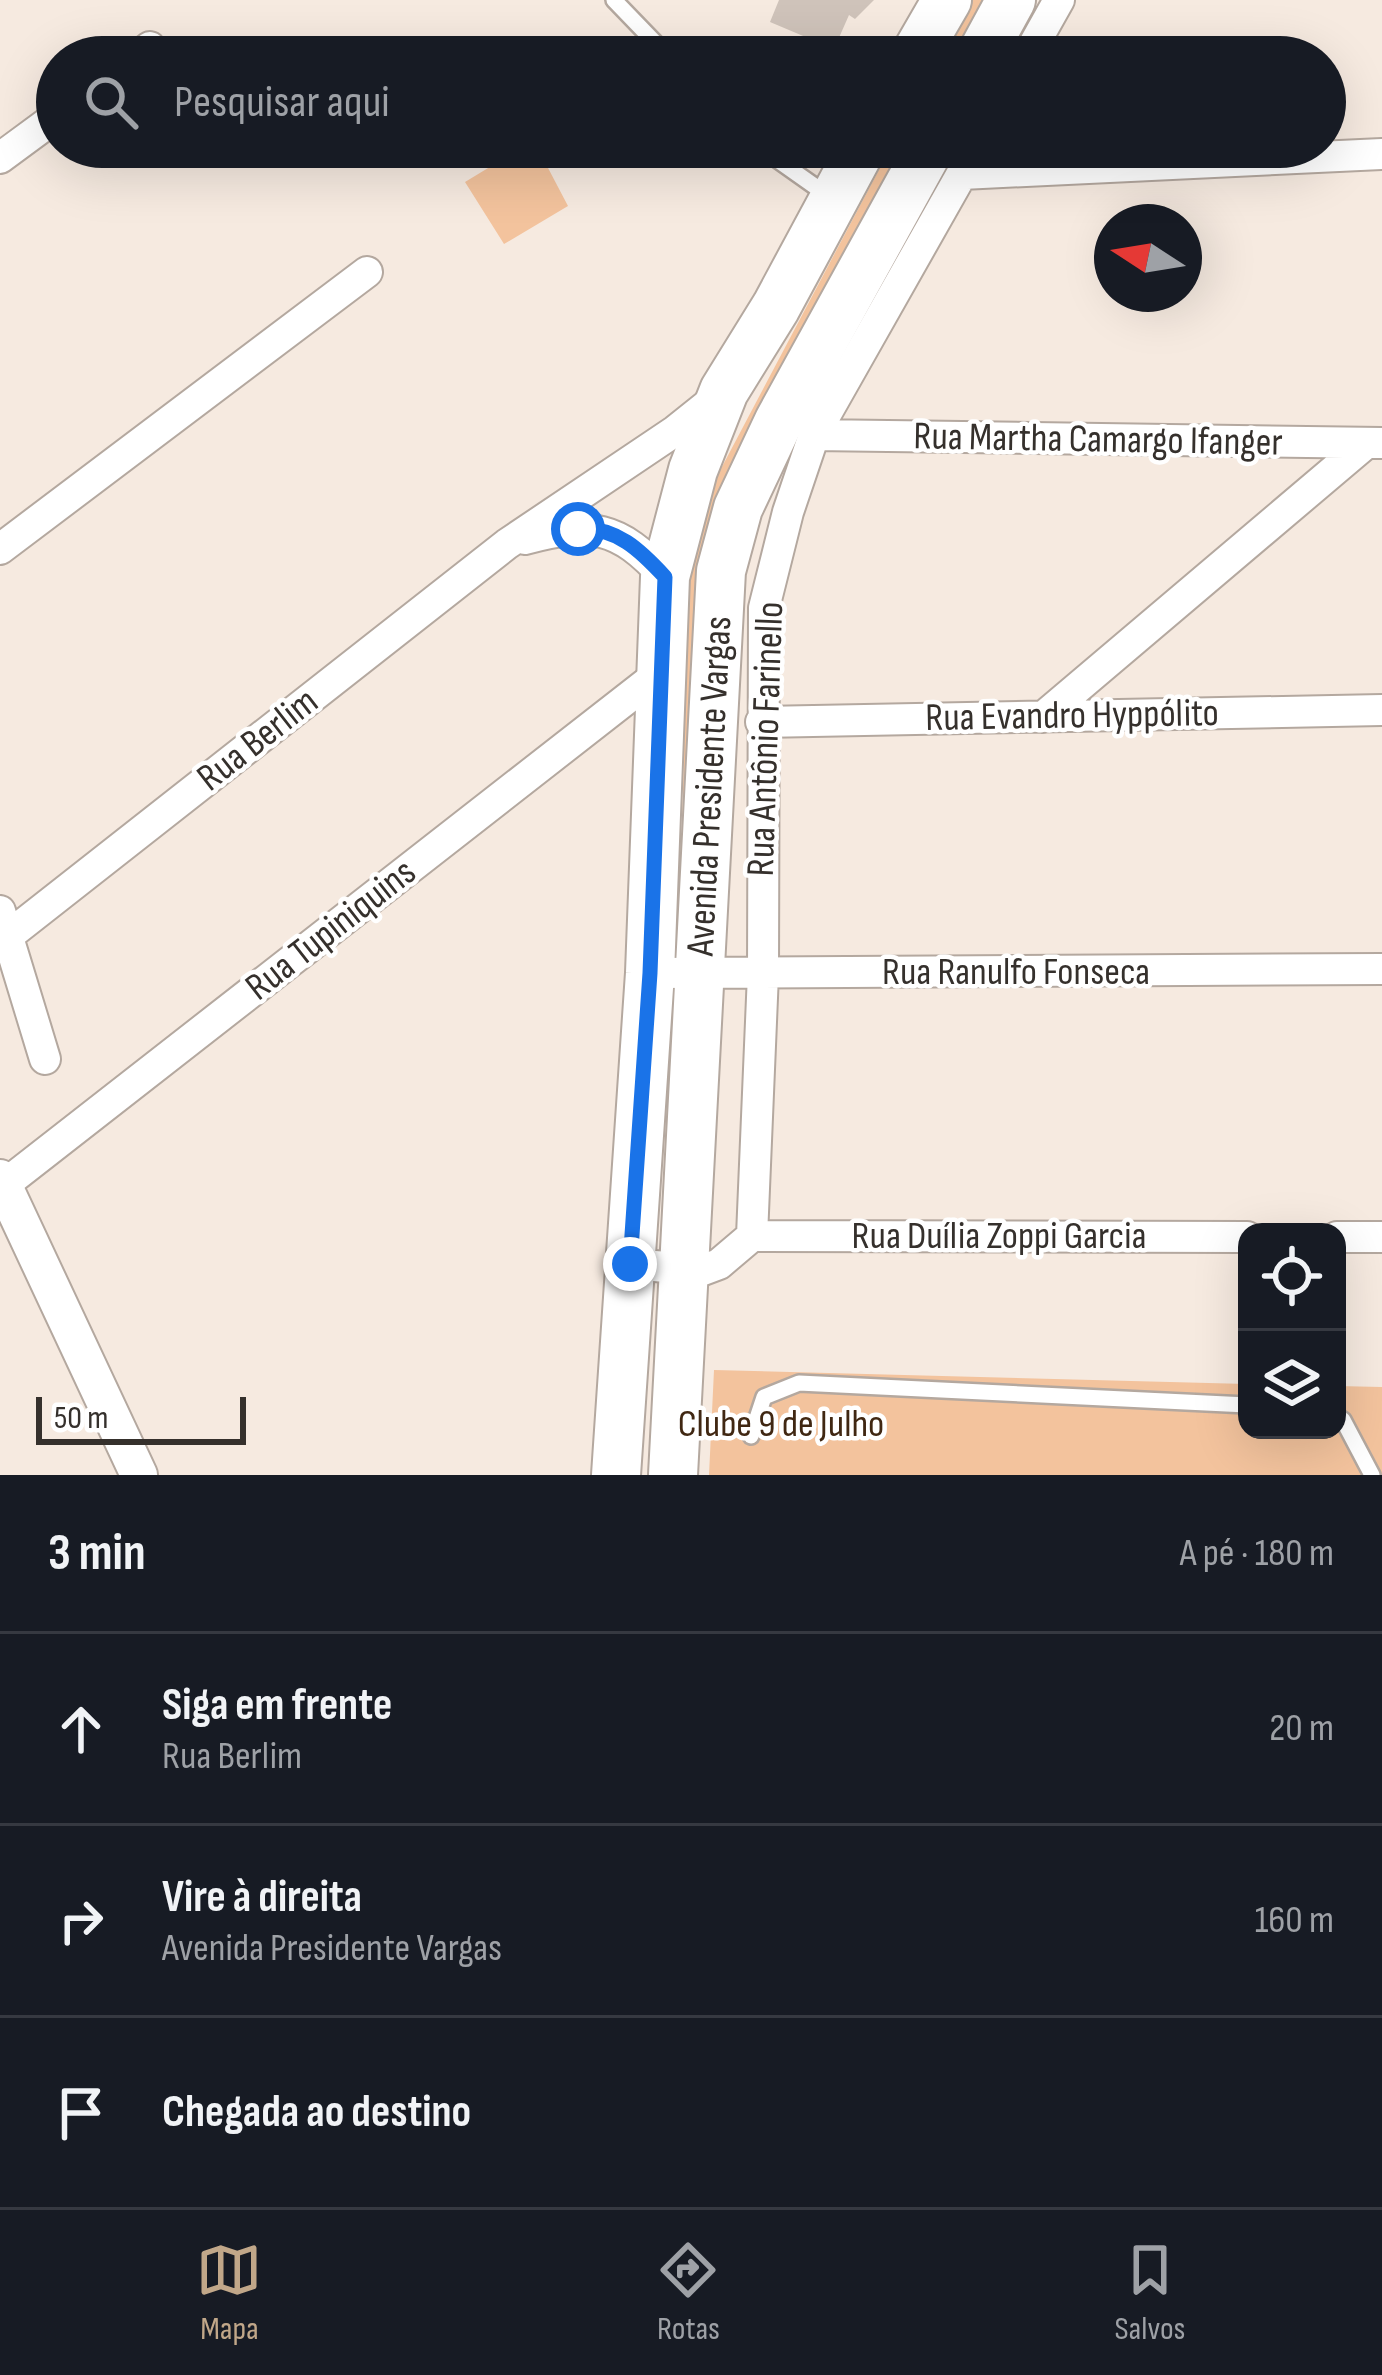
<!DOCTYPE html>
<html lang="pt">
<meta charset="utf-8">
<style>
body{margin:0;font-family:"Sofia Sans Condensed",sans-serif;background:#242831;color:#f1f3f6}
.controls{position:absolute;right:36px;bottom:36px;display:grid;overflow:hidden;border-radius:24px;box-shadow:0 12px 48px #0002}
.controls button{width:108px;height:108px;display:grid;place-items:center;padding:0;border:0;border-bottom:3px solid #363941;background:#171b24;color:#f1f3f6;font:60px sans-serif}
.compass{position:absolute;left:1094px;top:204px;width:108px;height:108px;border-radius:50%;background:#171b24;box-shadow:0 12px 48px #0002;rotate:282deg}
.scale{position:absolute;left:36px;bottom:30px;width:210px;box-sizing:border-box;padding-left:12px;border:6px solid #35302c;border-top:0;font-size:33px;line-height:42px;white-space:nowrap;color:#35302c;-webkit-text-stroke:9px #fff;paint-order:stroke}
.stop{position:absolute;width:36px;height:36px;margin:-27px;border:9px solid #1a73e8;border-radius:50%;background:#fff}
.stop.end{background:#1a73e8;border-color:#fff;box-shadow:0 3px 12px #0008}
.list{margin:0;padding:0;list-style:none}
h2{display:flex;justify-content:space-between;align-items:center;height:156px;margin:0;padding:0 48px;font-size:51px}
h2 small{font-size:39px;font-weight:400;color:#9ea1a6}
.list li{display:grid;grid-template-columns:78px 1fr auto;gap:36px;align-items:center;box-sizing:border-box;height:192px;padding:0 48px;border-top:3px solid #363941}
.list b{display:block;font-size:45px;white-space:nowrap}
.list p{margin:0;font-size:39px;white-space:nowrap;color:#9ea1a6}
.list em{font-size:39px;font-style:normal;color:#9ea1a6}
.icon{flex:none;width:66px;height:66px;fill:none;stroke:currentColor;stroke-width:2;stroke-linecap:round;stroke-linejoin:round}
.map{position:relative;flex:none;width:1382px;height:1475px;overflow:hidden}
.search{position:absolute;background:#171b24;box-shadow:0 12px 48px #0002;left:36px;right:36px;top:36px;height:132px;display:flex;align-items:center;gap:30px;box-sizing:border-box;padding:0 42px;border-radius:66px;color:#9ea1a6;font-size:45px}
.sheet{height:732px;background:#171b24}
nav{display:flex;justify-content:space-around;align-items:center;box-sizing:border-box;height:168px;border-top:3px solid #363941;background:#171b24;font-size:33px;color:#9ea1a6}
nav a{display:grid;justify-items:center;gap:6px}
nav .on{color:#c1a789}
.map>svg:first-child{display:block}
.green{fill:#f3c39d}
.building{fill:#cfc3ba}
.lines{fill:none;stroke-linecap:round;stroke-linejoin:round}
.service-casing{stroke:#b4a89f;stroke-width:20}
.minor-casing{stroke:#b4a89f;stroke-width:34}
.tertiary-casing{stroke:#b4a89f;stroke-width:40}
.primary-casing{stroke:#b4a89f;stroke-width:52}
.service{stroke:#fff;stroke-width:15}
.minor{stroke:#fff;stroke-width:30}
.tertiary{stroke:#fff;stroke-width:36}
.primary{stroke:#fff;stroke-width:48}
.route{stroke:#1a73e8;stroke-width:15}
.labels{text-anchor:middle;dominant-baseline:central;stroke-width:9;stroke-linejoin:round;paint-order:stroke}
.street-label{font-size:39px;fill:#35302c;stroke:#fff}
.park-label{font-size:39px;fill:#402712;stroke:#fff}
</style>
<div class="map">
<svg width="1382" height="1475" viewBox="0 0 1382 1475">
<rect width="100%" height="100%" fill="#f6eae0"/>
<path class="green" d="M972 0H993L962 57H941Z
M523 147H537L568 206 504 244 465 182Z
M891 147H913L719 503 679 951 688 584 715 480Z
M714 1370 1247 1384V1430H1337V1386L1382 1387V1475H709Z"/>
<path class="building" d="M779 0H874L855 19 849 15 834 49 770 22Z"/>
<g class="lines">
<g class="service-casing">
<path id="service" d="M614 0 669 57
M759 147 830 197
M1337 1416 1343 1420 1372 1475
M751 1436 764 1397 799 1383 1247 1405"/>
</g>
<g class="minor-casing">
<path id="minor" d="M137 57 150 47
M1027 57 1059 0
M0 158 57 116
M962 174 1382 154
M814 435 1382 443
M525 539C591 522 618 525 665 577
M0 549 367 272
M1043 717 1364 445
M761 722 1382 710
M0 911 45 1059
M8 936 507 544 675 431 715 399
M650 973 1382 969
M0 1188 661 672
M752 1236 763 974 764 608 788 512 814 435 977 147
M752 1236 1247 1237
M1337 1237H1382
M630 1264 703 1270 719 1264 752 1236"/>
</g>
<g class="tertiary-casing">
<path id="tertiary" d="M0 1178 139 1475"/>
</g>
<g class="primary-casing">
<g id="primary">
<path d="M914 57 947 0"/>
<path d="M980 57 1011 0"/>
<path d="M616 1475 650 973 665 577 693 470 724 391 776 307 862 147"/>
<path id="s1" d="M673 1475 721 571 738 508 779 421 930 147"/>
</g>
</g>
<use href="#service" class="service"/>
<use href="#minor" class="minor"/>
<use href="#tertiary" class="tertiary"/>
<use href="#primary" class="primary"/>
</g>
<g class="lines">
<path class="route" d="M578 529C616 526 641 551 665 577L650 973 630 1264"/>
</g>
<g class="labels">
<g class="street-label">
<text transform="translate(1098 440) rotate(1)">Rua Martha Camargo Ifanger</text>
<text transform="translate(1072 716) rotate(-1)">Rua Evandro Hyppólito</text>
<text transform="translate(766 739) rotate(-88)">Rua Antônio Farinello</text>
<text transform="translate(258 740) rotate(-38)">Rua Berlim</text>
<text stroke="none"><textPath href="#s1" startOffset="690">Avenida Presidente Vargas</textPath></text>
<text transform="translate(331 930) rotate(-38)">Rua Tupiniquins</text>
<text x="1016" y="972">Rua Ranulfo Fonseca</text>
<text x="999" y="1236">Rua Duília Zoppi Garcia</text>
</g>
<g class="park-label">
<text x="781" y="1424">Clube 9 de Julho</text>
</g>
</g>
</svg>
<div class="controls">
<button><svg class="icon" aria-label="locate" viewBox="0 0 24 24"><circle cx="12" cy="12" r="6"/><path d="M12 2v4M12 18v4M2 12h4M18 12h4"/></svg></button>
<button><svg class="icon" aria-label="layers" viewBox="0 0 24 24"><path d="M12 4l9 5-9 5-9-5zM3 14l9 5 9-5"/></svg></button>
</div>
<svg class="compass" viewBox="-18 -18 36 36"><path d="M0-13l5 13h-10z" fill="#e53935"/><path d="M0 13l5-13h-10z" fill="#9ea1a6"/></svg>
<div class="scale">50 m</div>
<div class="stop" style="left:578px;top:529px"></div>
<div class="stop end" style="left:630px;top:1264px"></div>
<div class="search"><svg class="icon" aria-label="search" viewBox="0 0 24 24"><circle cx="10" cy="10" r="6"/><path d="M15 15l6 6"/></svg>Pesquisar aqui</div>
</div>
<section class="sheet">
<h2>3 min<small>A pé · 180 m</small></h2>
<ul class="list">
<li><svg class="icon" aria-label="ahead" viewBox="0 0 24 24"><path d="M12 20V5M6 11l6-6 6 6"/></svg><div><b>Siga em frente</b><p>Rua Berlim</p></div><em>20 m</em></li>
<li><svg class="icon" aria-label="right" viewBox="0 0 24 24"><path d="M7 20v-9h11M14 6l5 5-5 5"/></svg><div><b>Vire à direita</b><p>Avenida Presidente Vargas</p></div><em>160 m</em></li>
<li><svg class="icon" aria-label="arrive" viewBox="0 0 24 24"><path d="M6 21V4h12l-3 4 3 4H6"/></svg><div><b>Chegada ao destino</b></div></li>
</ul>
</section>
<nav>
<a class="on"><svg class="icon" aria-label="map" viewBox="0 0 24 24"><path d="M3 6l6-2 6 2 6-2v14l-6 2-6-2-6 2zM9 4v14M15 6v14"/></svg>Mapa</a>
<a><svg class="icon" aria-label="directions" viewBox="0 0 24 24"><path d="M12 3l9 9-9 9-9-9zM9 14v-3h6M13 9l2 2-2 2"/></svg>Rotas</a>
<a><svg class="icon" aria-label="saved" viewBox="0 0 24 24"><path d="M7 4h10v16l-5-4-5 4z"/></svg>Salvos</a>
</nav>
